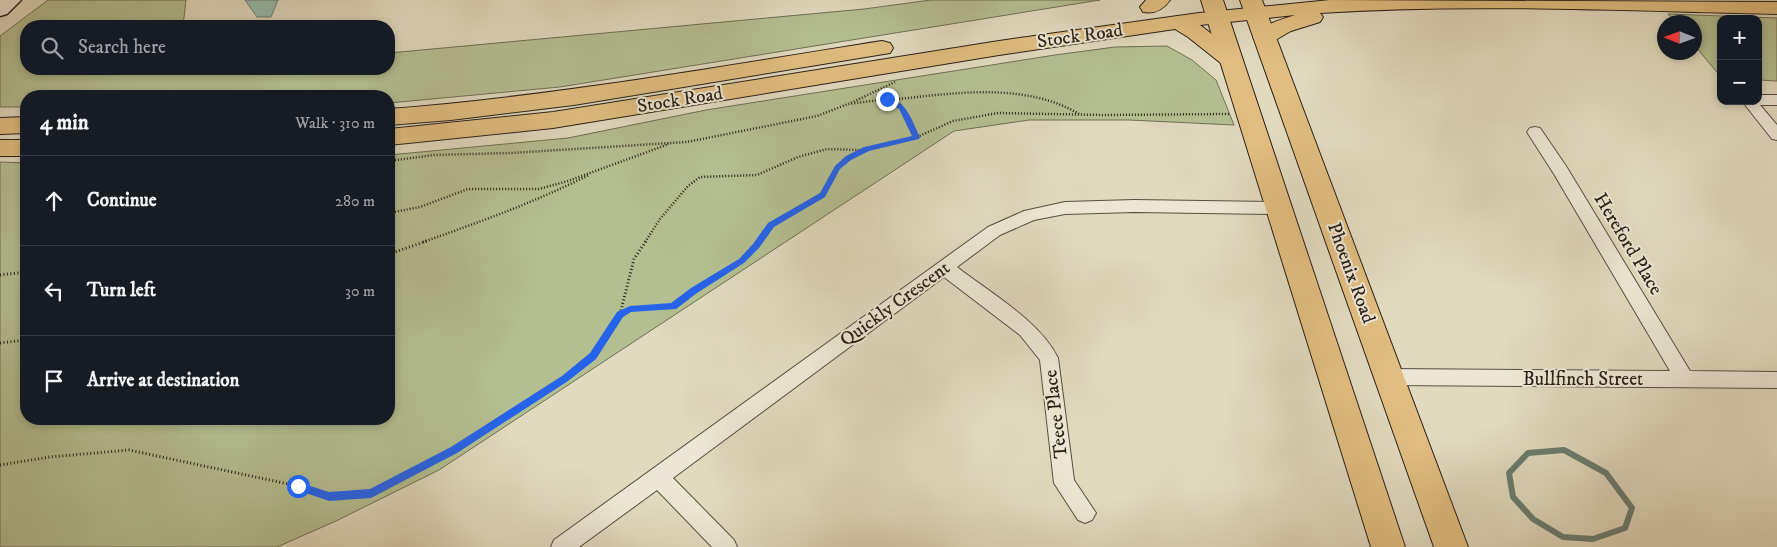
<!DOCTYPE html>
<meta charset="utf-8">
<style>
body{margin:0;font-family:"IM FELL DW Pica",serif;background:#242831;color:#f1f3f6}
.controls{position:absolute;right:15px;top:15px;display:grid;overflow:hidden;border-radius:10px;box-shadow:0 2px 8px #0003}
.controls button{width:45px;height:45px;display:grid;place-items:center;padding:0;border:0;border-bottom:1px solid #363941;background:#171b24;color:#f1f3f6;font:25px sans-serif}
.compass{position:absolute;left:1657px;top:15px;width:45px;height:45px;border-radius:50%;background:#171b24;box-shadow:0 2px 8px #0003;rotate:271deg}
.stop{position:absolute;width:15px;height:15px;margin:-11px;border:4px solid #2563eb;border-radius:50%;background:#fff}
.stop.end{background:#2563eb;border-color:#fff;box-shadow:0 1px 5px #0008}
.list{margin:0;padding:0;list-style:none}
h2{display:flex;justify-content:space-between;align-items:center;height:65px;margin:0;padding:0 20px;font-size:21px}
h2 small{font-size:16px;font-weight:400;color:#9ea1a6}
.list li{display:grid;grid-template-columns:32px 1fr auto;gap:15px;align-items:center;box-sizing:border-box;height:90px;padding:0 20px;border-top:1px solid #363941}
.list b{display:block;font-size:19px;white-space:nowrap}
.list em{font-size:16px;font-style:normal;color:#9ea1a6}
.icon{flex:none;width:28px;height:28px;fill:none;stroke:currentColor;stroke-width:2;stroke-linecap:round;stroke-linejoin:round}
.map{position:relative;flex:none;width:1777px;height:547px;overflow:hidden}
.search{position:absolute;background:#171b24;box-shadow:0 2px 8px #0003;left:20px;top:20px;width:375px;height:55px;display:flex;align-items:center;gap:12px;box-sizing:border-box;padding:0 18px;border-radius:20px;color:#9ea1a6;font-size:19px}
.panel{position:absolute;background:#171b24;box-shadow:0 2px 8px #0003;left:20px;top:90px;width:375px;height:335px;border-radius:20px}
.map>svg:first-child{display:block}
.green{fill:#b4bf91;stroke:#6e7054}
.water{fill:#95bbac;stroke:#6a7d70}
.lines{fill:none;stroke-linecap:round;stroke-linejoin:round}
.stream{stroke:#6a7d70;stroke-width:6}
.street-casing{stroke:#574e40;stroke-width:2}
.secondary-casing{stroke:#292016;stroke-width:3}
.primary-casing{stroke:#292016;stroke-width:2}
.highway-casing{stroke:#292016;stroke-width:2}
.path-far1{stroke:#292016;stroke-width:2.5;stroke-dasharray:1 2;stroke-linecap:butt}
.path{stroke:#292016;stroke-width:3;stroke-dasharray:1 2.5;stroke-linecap:butt}
.street{fill:#ece7d5;fill-rule:evenodd}
.secondary{fill:#ece7d5;fill-rule:evenodd}
.primary{fill:#e0bd80;fill-rule:evenodd}
.highway{fill:#e0bd80;fill-rule:evenodd}
.route{fill:#2563eb}
.labels{text-anchor:middle;dominant-baseline:central;stroke-width:4;stroke-linejoin:round;paint-order:stroke}
.street-label{font-size:19px;fill:#292016;stroke:#ece7d5}
</style>
<div class="map">
<svg width="1777" height="547" viewBox="0 0 1777 547">
<rect width="100%" height="100%" fill="#e1dabf"/>
<filter id="stains"><feTurbulence type="fractalNoise" baseFrequency=".004" numOctaves="4"/><feColorMatrix values="0 0 0 0 .2 0 0 0 0 .09 0 0 0 0 .02 0 0 0 .5 -.17"/></filter>
<radialGradient id="worn" r=".72"><stop offset=".6" stop-color="#630" stop-opacity="0"/><stop offset="1" stop-color="#630" stop-opacity=".3"/></radialGradient>
<path class="green" d="M48 0H186L183 26H26V69H389V53L864 9 931 0H1100L560 87 389 103V96H26V107H0V36Z
M1668 14 1777 18V81L1758 80V19H1721V77L1695 46 1694 22H1675Z
M1167 46 1192 60 1216 80 1234 125 1129 120H1029L954 131 439 470 336 521 277 547H0V162L26 163V419H389V155L568 138 706 110 1055 55 1115 47Z"/>
<path class="water" d="M245 0H278L271 17H257Z"/>
<g class="lines">
<path class="stream" d="M1564 450 1606 473 1632 508 1625 528 1593 539 1563 537 1533 519 1513 497 1509 473 1528 453Z"/>
<g class="street-casing">
<path id="street" d="M1758 95H1777V105H1760L1777 125V140L1772 139 1742 101H1758Z
M1535 127 1540 128 1566 166 1690 371 1777 372V388L1388 385 1381 383 1378 377 1381 371 1388 369 1670 371 1554 174 1527 132 1530 128Z
M1134 200 1279 202 1285 204 1287 208 1285 212 1279 214 1134 212 1065 214 1034 220 1000 235 957 267C989 292 1040 321 1058 358L1074 480 1096 513 1092 520 1085 523 1078 520 1054 483 1040 360 1020 335 944 277 673 478 734 540 737 547H712L657 490 579 547H551L554 540 988 227 1024 211 1065 202Z"/>
</g>
<g class="secondary-casing">
<path id="secondary" d="M0 0H21L7 14 0 16Z"/>
</g>
<g class="primary-casing">
<path id="primary" d="M1201 0H1223L1405 547H1371Z
M1240 0H1262L1468 547H1434Z"/>
</g>
<g class="highway-casing">
<path id="highway" d="M1146 0H1170C1163 10 1155 14 1143 12L1140 7Z
M1330 0 1777 2V14C1625 11 1472 3 1320 13L1323 17 1320 22 1291 31 1272 42 1264 44 1256 42 1253 37C1262 24 1281 20 1295 15L1200 25 1238 54 1241 59 1238 64 1230 66 1222 64 1188 37 1175 29 999 55 553 128 389 145V129L553 112 999 41 1199 13Z
M882 41 890 43 893 48 890 53 574 105 451 120 389 125V109C555 96 718 67 882 41Z
M26 117V133L0 134V118Z
M0 140H26V156H0Z"/>
</g>
<path class="path-far1" d="M890 99C909 99 928 95 948 94 991 90 1041 91 1079 114
M851 103 895 82
M917 137 953 121 998 113 1104 115 1229 114
M389 161 434 155 511 153 687 142 817 116 848 104 887 99 902 108 917 137 867 149 848 158 838 168 822 195 771 225 759 242
M389 213 420 207 468 189H539L568 181 669 144
M423 242C480 222 535 202 589 175
M645 242 660 219 688 186 700 177 757 175 798 157 827 149 861 150"/>
<path class="path" d="M389 254 427 241
M0 275 26 272
M620 314 634 259 646 241
M0 343 26 340
M0 465 50 457 129 450 298 486 329 496 371 494 454 450 565 378 593 356 620 314 630 309 673 306 742 261 760 241"/>
<use href="#street" class="street"/>
<use href="#secondary" class="secondary"/>
<use href="#primary" class="primary"/>
<use href="#highway" class="highway"/>
</g>
<path class="route" d="M885 98C905 96 913 123 920 137L919 139 869 151 851 160 840 169 825 197 774 227 759 248 744 263 697 293 676 309 631 312 623 317 596 359 568 381 457 453 371 498 329 501 294 489V483L298 482 329 492 370 489 451 447 562 376 590 353 617 312 630 306 671 303 691 288 739 259 753 244 768 223 820 193 835 166 846 156 864 147 912 136 899 109 885 101Z"/>
<g class="labels">
<g class="street-label">
<text transform="translate(1080 36) rotate(-8)">Stock Road</text>
<text transform="translate(680 100) rotate(-9)">Stock Road</text>
<text transform="translate(1628 244) rotate(59)">Hereford Place</text>
<text transform="translate(1351 273) rotate(70)">Phoenix Road</text>
<text transform="translate(895 304) rotate(-36)">Quickly Crescent</text>
<text x="1583" y="379">Bullfinch Street</text>
<text transform="translate(1056 414) rotate(-97)">Teece Place</text>
</g>
</g>
<rect width="100%" height="100%" filter="url(#stains)"/>
<rect width="100%" height="100%" fill="url(#worn)"/>
</svg>
<div class="controls">
<button>+</button>
<button>−</button>
</div>
<svg class="compass" viewBox="-18 -18 36 36"><path d="M0-13l5 13h-10z" fill="#e53935"/><path d="M0 13l5-13h-10z" fill="#9ea1a6"/></svg>
<div class="stop" style="left:298px;top:486px"></div>
<div class="stop end" style="left:887px;top:99px"></div>
<div class="search"><svg class="icon" aria-label="search" viewBox="0 0 24 24"><circle cx="10" cy="10" r="6"/><path d="M15 15l6 6"/></svg>Search here</div>
<section class="panel">
<h2>4 min<small>Walk · 310 m</small></h2>
<ul class="list">
<li><svg class="icon" aria-label="ahead" viewBox="0 0 24 24"><path d="M12 20V5M6 11l6-6 6 6"/></svg><div><b>Continue</b></div><em>280 m</em></li>
<li><svg class="icon" aria-label="left" viewBox="0 0 24 24"><path d="M17 20v-9H6M10 6l-5 5 5 5"/></svg><div><b>Turn left</b></div><em>30 m</em></li>
<li><svg class="icon" aria-label="arrive" viewBox="0 0 24 24"><path d="M6 21V4h12l-3 4 3 4H6"/></svg><div><b>Arrive at destination</b></div></li>
</ul>
</section>
</div>
